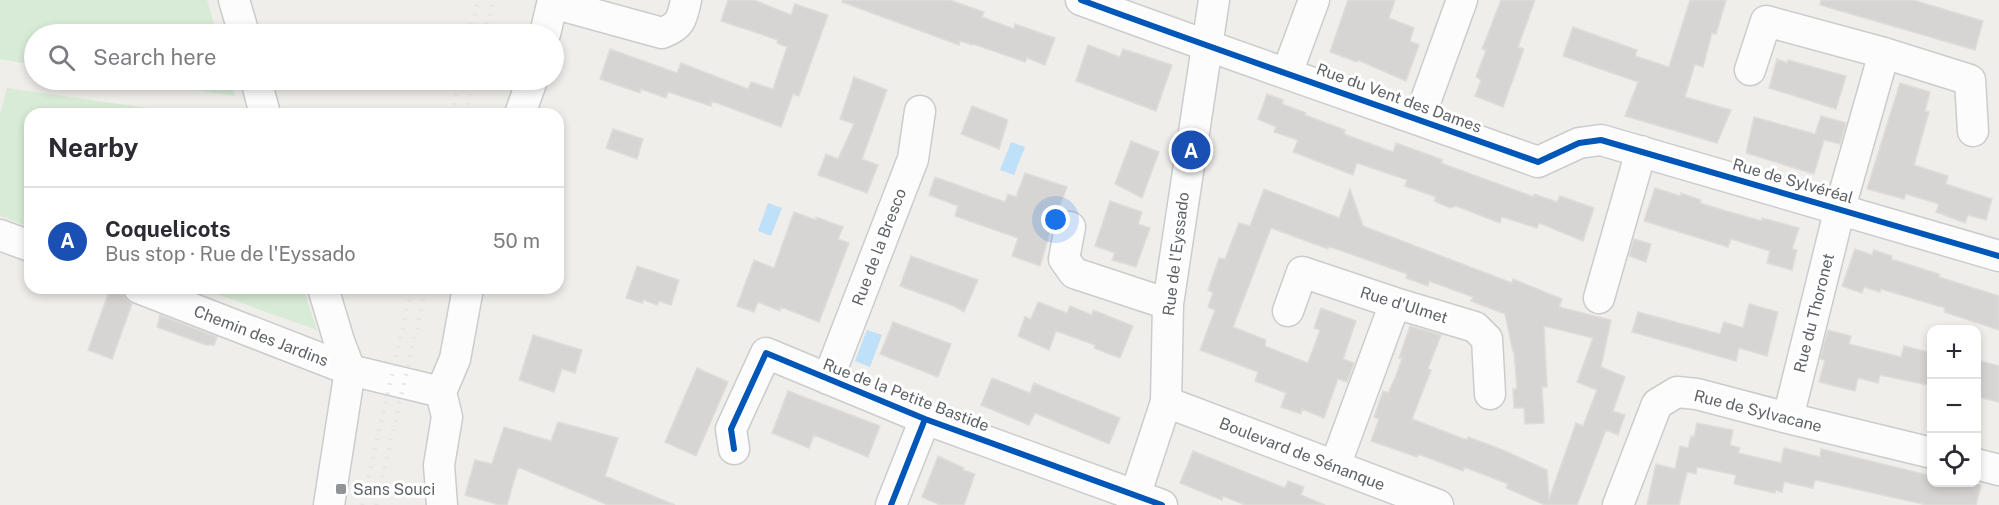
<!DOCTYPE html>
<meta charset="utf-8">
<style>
body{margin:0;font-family:"Public Sans",sans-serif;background:#f2f2f3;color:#2b2b33}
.controls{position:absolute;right:18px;bottom:18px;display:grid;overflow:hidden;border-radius:12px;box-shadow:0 3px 9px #0003}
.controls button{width:54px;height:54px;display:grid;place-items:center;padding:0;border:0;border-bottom:2px solid #e1e1e2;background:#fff;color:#2b2b33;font:30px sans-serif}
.you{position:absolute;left:1056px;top:220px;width:21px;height:21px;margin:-15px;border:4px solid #fff;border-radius:50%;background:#1a73e8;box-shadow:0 0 0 9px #1a73e833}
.badge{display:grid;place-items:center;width:39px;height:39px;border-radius:50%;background:#111827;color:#fff;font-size:20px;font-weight:700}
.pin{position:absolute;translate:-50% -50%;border:3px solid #fff;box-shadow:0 2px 6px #0006}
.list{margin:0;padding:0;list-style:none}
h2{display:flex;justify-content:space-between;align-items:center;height:78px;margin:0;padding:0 24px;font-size:26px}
h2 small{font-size:20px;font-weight:400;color:#7c7c81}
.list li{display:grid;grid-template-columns:39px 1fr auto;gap:18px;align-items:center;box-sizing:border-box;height:108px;padding:0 24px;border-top:2px solid #e1e1e2}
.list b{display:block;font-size:22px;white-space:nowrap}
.list p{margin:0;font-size:20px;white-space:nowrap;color:#7c7c81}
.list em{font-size:20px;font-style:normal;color:#7c7c81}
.icon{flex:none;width:33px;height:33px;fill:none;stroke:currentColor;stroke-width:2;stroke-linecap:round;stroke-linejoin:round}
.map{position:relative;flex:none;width:1999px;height:505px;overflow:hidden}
.search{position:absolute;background:#fff;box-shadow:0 3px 9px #0003;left:24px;top:24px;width:540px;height:66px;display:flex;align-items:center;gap:15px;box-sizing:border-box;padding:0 21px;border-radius:33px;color:#7c7c81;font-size:22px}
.panel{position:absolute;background:#fff;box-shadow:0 3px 9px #0003;left:24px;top:108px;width:540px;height:186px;border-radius:18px}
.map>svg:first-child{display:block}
.green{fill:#d8ebd6}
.water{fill:#bfe0f9}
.building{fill:#d6d5d3;stroke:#deddd9;stroke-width:1.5}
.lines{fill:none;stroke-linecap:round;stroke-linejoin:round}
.minor-casing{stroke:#cbcccc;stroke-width:33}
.minor{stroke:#fdfcfc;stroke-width:30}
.rail{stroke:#e4e4e4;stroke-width:4.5;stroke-dasharray:1.5 8;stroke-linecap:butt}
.cycleway-casing{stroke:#fff;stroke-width:10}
.cycleway{stroke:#0057b8;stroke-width:6}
.poi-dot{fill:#919496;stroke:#fff;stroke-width:2}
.labels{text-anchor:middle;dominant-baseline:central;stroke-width:6;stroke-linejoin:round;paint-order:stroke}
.street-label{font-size:16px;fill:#5f6368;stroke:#fff}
.poi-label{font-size:16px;fill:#5f6368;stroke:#fff;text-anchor:start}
</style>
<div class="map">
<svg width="1999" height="505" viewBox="0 0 1999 505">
<rect width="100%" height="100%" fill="#efeeea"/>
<path class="green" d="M0 0H207L217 34H34V65L0 59Z
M129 80H230L235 96Z
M7 88 190 114H30V227L0 216V115Z
M200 288H303L317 330Z"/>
<path class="water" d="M1011 142 1025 147 1014 175 1000 170Z
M768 203 782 208 771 236 758 231Z
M867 330 882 335 870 367 855 361Z"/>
<path class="building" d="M728 0H754L791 15 795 4 828 15 799 96 793 94 781 127 712 101 711 106 668 92 666 98 641 89 640 93 600 79 610 49 677 73 681 63 748 89 751 82 773 89 787 47 777 43 778 40 721 21Z
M843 0H950L984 12 982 17 1014 29 1015 24 1055 38 1045 65 1027 58 1025 62 973 44 972 45 960 41 959 45 842 2Z
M1348 0H1395L1389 18 1414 28 1410 41 1419 45 1406 81 1358 60 1357 62 1330 52Z
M1501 0H1535L1518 47 1524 49 1503 107 1475 96 1481 80 1476 77 1486 50 1482 49Z
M1690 0H1726L1716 34 1712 33 1703 67 1695 64 1685 97 1731 110 1717 143 1625 116 1638 82 1563 56 1573 27 1637 50 1635 56 1669 67Z
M1821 0H1913L1983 21 1975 50 1820 5Z
M1088 45 1120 57 1123 49 1172 65 1156 111 1076 81Z
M1777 59 1787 63 1788 60 1846 76 1836 109 1769 88Z
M854 77 887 90 862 159 878 165 867 193 818 175 826 154 838 159 854 124 840 119Z
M1900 83 1930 92 1925 111 1929 112 1914 165 1948 176 1946 184 1992 199 1986 220 1968 215 1965 223 1936 212 1939 204 1906 194 1904 199 1867 189Z
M1267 94 1283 100 1282 104 1306 113 1305 115 1345 130 1344 134 1393 152 1396 143 1443 160 1441 163 1534 197V194L1557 202 1560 196 1594 208 1583 241 1539 223 1537 228 1502 217 1500 223 1456 206 1450 208 1434 201 1436 197 1405 186 1407 180 1357 163 1353 175 1293 152 1298 140 1274 132 1276 127 1258 119Z
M972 106 1008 120 999 149 961 134Z
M1821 116 1846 123 1840 144 1824 140 1814 174 1746 153 1754 117 1815 134Z
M613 129 643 139 637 159 606 148Z
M1131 141 1159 152 1142 198 1115 184Z
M1025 173 1067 187 1053 223 1040 266 1012 256 1018 238 955 216 958 206 929 195 935 177 1005 202 1008 194 1016 197Z
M1655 188 1680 196 1681 193 1701 200 1700 203 1726 211 1762 221V218L1799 228 1792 249 1797 250 1792 270 1767 263 1770 251 1731 239 1728 247 1644 221Z
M1264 189 1339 218 1350 189 1363 226 1512 283 1513 279 1562 299 1559 307 1611 320 1601 367 1625 377 1613 411 1625 415 1618 435 1606 430 1577 505H1545L1506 488 1508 484 1464 467 1463 471 1418 454 1417 457 1371 441 1379 419 1374 417 1383 391 1388 393 1395 378 1402 359 1399 358 1410 326 1441 335 1428 369 1431 370 1412 419 1467 440 1468 437 1503 450 1547 470 1549 499 1576 423 1583 426 1597 390 1577 382 1593 338 1544 326 1547 387H1542L1544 423 1525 424 1524 408H1514L1513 389H1517L1514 352H1513L1505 314 1471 301 1473 297 1429 281 1428 286 1406 278 1407 274 1328 246V249L1271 228 1233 327 1266 340 1265 346 1308 363 1320 330 1314 328 1321 308 1356 321 1343 359 1354 363 1347 382 1338 379 1324 418 1302 409 1301 414 1281 407 1286 393 1255 381 1258 372 1200 350 1215 310 1208 307 1213 293 1208 290 1219 258 1225 259 1239 223 1250 226Z
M1110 201 1142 212 1138 224 1150 228 1136 267 1112 260 1115 253 1095 246Z
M794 212 816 220V217L843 227 838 239 849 243 819 322 781 307 780 311 758 302 754 312 737 306 754 260 774 268Z
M1634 239 1651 244 1646 262 1629 256Z
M1855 249 1872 255 1874 250 1892 256 1891 259 1939 274V277L1999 296V330L1944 312 1945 308 1881 289 1880 292 1864 287 1862 293 1842 286Z
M911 256 978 280 964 312 954 306 900 286Z
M637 266 679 280 671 305 659 301 657 305 644 300 642 303 626 298Z
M110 289 123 294 126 299 132 304 112 359 88 350Z
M1038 302 1067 313 1070 306 1092 315 1093 310 1133 326 1120 358 1094 348 1095 345 1056 331 1049 350 1018 336 1025 317 1031 319Z
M1749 304 1778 312 1767 356 1739 348 1736 361 1632 332 1638 312 1720 334 1724 322 1743 328Z
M160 315 217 337 214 345H206L157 327Z
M893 322 951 344 938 377 880 354Z
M1828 330 1851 336 1849 344 1901 357 1904 346 1932 353V386L1880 375 1878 383 1858 378 1855 391 1819 382 1825 360 1820 359Z
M533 335 582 350 575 373 562 369 554 392 519 380Z
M1977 360 1999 366V402L1977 397Z
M697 368 728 382 696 456 665 442Z
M992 378 1030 393 1034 383 1120 418 1109 444 1035 413 1029 425 981 405Z
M788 391 880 426 868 457 814 435 809 448 772 433Z
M558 422 618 438 605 476 675 505H608L518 467 507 505H499L465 495 475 460 492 464 504 427 551 441Z
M1697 423 1733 430 1730 445 1740 448 1738 453 1781 463 1784 448 1820 457 1821 449 1932 476V483H1969L1981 485 1976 505H1927L1815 480 1813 488 1784 482 1782 492 1775 490V493L1734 484 1736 475 1697 467 1696 474 1687 472 1679 505H1647L1656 464 1675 469 1680 446 1688 448 1691 436 1694 437Z
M1193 451 1285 488 1288 481 1304 487 1301 495 1325 505H1245L1223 496 1222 500 1180 483Z
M938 456 964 468 963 470 975 474 964 505H940L922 497Z"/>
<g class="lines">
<g class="minor-casing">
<path id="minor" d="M234 0 244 34
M1081 0C1233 56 1386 108 1538 162L1579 143 1601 140 1999 256
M553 3 662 33C681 26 682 19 686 0
M545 34 553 0
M1750 70 1766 21 1884 53 1970 80 1973 131
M1287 73 1314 0
M256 80 265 114
M520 114 532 80
M1419 119 1462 0
M1070 227 1064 259 1074 273 1168 304
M0 235 30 246
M139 288 350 370 441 392
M323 288 339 341 350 370 329 505
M1599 298 1641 151
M1288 311 1302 272 1395 303 1475 327 1487 339 1490 394
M828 379 913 159 920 111
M441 392 447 417 439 465 442 505
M441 392 455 359 468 288
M1166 402 1438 505
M1788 418 1840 208 1884 53
M734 449 731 429 766 353 925 419 1162 505
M1976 464 1999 470
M1335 466 1395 303
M891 505 925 419
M1132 505 1166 402 1168 304 1214 0
M1618 505 1657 404 1677 392 1697 394 1788 418 1932 453"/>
</g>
<use href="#minor" class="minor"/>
<path class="rail" d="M470 34 478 0
M485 34 493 0
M452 114 460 80
M466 114 474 80
M362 505 412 288
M376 505 426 288"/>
<g class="cycleway-casing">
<path id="cycleway" d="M1081 0C1233 56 1386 108 1538 162L1579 143 1601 140 1999 256
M734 449 731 429 766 353 925 419 1162 505
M891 505 925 419"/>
</g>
<use href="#cycleway" class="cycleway"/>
</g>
<rect class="poi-dot" x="335" y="483" width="12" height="12" rx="3"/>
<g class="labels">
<g class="street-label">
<text transform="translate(1399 98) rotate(20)">Rue du Vent des Dames</text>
<text transform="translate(1793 181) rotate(16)">Rue de Sylvéréal</text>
<text transform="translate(879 247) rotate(-69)">Rue de la Bresco</text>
<text transform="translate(1176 254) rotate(-83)">Rue de l'Eyssado</text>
<text transform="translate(1404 305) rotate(17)">Rue d'Ulmet</text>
<text transform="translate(1814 313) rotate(-76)">Rue du Thoronet</text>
<text transform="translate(261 336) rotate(21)">Chemin des Jardins</text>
<text transform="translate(906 395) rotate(21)">Rue de la Petite Bastide</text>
<text transform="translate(1758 411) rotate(14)">Rue de Sylvacane</text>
<text transform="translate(1302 454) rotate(21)">Boulevard de Sénanque</text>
</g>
<g class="poi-label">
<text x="353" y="489">Sans Souci</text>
</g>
</g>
</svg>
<div class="controls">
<button>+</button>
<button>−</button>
<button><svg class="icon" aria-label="locate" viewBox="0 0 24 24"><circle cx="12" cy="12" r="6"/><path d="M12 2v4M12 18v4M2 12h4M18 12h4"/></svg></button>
</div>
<div class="you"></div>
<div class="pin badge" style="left:1191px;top:150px;background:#1a4fb4">A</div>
<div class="search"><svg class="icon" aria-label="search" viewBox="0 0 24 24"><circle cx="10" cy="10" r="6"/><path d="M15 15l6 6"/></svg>Search here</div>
<section class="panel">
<h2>Nearby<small></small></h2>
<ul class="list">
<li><span class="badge" style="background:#1a4fb4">A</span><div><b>Coquelicots</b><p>Bus stop · Rue de l'Eyssado</p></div><em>50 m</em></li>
</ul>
</section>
</div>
